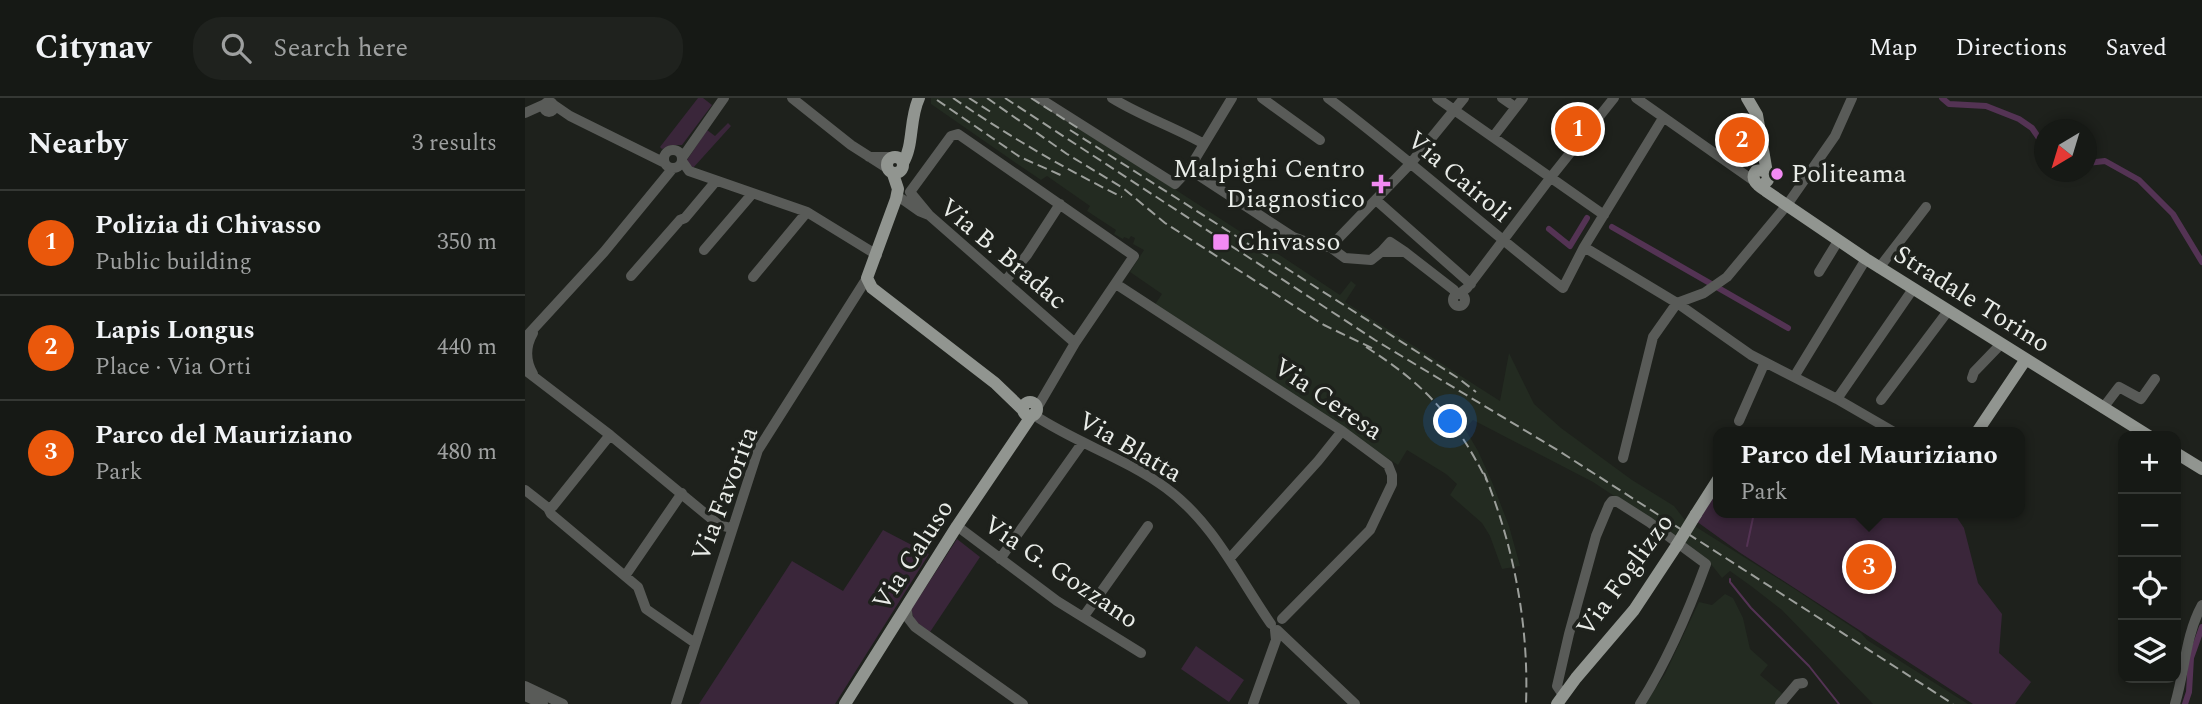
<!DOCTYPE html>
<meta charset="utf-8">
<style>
body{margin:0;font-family:Spectral,serif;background:#1f221e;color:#f1f3f6}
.controls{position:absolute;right:21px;bottom:21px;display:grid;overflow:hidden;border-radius:14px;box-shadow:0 4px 10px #0003}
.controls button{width:63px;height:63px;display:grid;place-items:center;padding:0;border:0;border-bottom:2px solid #353834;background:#161915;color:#f1f3f6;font:35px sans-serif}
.compass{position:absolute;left:1509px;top:21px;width:63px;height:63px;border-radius:50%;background:#161915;box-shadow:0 4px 10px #0003;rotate:218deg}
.you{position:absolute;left:926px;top:324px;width:24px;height:24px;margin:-18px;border:5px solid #fff;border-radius:50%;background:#1a73e8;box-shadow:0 0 0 10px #1a73e833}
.badge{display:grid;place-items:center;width:46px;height:46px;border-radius:50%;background:#ea580c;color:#fff;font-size:23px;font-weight:700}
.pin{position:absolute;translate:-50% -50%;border:4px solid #fff;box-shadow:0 2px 7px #0006}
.popup{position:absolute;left:1188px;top:329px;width:312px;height:91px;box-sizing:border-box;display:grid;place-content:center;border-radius:14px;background:#161915;filter:drop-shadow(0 2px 5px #0005);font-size:23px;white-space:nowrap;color:#9ea0a0}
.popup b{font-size:26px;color:#f1f3f6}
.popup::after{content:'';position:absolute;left:50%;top:100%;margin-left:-14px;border:14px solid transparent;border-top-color:#161915}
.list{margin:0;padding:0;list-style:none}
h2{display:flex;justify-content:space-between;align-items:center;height:91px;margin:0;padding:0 28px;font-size:30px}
h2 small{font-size:23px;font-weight:400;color:#9ea0a0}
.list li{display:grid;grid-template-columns:46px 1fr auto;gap:21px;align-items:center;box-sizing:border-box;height:105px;padding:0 28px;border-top:2px solid #353834}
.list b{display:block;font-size:26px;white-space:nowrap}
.list p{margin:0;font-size:23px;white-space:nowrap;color:#9ea0a0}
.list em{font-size:23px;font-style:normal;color:#9ea0a0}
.icon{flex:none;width:38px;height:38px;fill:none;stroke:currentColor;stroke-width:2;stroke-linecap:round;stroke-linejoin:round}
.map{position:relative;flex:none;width:1677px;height:606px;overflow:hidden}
header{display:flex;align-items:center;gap:42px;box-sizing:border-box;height:98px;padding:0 35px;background:#161915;border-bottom:2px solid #353834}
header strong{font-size:33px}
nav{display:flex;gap:38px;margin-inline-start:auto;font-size:24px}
.search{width:490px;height:63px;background:#1f221e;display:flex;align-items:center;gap:18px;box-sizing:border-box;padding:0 24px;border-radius:28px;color:#9ea0a0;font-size:26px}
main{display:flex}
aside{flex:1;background:#161915}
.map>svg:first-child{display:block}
.built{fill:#232b21}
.green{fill:#3a263a}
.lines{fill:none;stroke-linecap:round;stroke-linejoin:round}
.stream{stroke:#543354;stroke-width:2}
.canal{stroke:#543354;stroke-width:6}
.minor{stroke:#595b58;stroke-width:10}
.major{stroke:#919590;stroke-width:12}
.rail{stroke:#9c9f9b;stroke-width:2;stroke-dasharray:10 5;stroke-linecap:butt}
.major-bridge{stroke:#919590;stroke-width:12}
.poi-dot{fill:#f28af3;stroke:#1e211c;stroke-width:2.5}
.labels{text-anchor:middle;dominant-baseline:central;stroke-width:7;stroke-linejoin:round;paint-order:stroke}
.poi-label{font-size:26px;fill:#e9ece8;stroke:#1e211c;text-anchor:start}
.street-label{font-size:26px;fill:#e9ece8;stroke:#1e211c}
</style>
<header>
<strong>Citynav</strong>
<div class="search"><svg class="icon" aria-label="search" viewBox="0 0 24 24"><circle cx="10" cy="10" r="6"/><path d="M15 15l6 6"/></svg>Search here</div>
<nav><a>Map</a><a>Directions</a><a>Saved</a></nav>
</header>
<main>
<aside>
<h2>Nearby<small>3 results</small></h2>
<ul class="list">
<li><span class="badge">1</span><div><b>Polizia di Chivasso</b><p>Public building</p></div><em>350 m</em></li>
<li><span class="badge">2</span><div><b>Lapis Longus</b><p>Place · Via Orti</p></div><em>440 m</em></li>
<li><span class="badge">3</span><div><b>Parco del Mauriziano</b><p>Park</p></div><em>480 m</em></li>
</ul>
</aside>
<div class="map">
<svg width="1677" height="606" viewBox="0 0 1677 606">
<rect width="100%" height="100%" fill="#1e211c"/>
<path class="built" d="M406 0H509L722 138 726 132 731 135 729 140 815 197 826 183 831 187 820 204 975 303 984 255 1009 306 1036 330 1107 382 1149 408 1160 422 1268 490 1336 535 1342 542 1443 606H1348L1257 512 1226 488 1205 473 1197 480 1182 461 1165 448 1068 384 948 322 940 331 953 353 967 384 984 428 995 468 977 471 965 438 957 425 925 397 932 386 921 376 882 352 873 367 629 208 637 196 605 174 619 152 608 146 610 140 606 138 604 141 599 139 598 141 589 136 591 132 562 113 565 108 522 78 516 82 488 63 406 6Z
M1200 496 1208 500 1218 520 1225 551 1243 567 1235 577 1259 597 1251 606H1120L1140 576 1174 504 1187 507Z"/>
<path class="green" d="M173 0H178L187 7 157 47H146L137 51 135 49Z
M203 25 206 28 168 70 160 65 182 32 190 38Z
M1193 384 1194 415H1429L1439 430 1453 485 1477 516 1474 555 1506 584 1490 606H1448L1214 454 1171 423Z
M358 432 404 456 310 606H174L267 463 318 493Z
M432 441 455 459 405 534 390 523 386 512Z
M671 548 719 582 704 604 656 571Z"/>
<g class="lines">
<path class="stream" d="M1222 448 1229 415
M1205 481V484L1226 510 1284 568 1314 606"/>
<path class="canal" d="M1417 0 1424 6 1461 8 1494 21 1507 30 1520 49
M1562 65 1580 63 1614 82 1648 116 1677 164
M1087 129 1263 230
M1024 131 1045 148 1062 120
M1660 606 1664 594 1666 560 1677 529"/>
<path class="minor" d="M267 0 326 47 362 70
M514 0 650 86 664 71 707 0
M587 0C616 18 649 29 679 46
M737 0 795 42
M803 0C884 61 958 128 1038 190L1059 149 1138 20
M912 0 1079 117
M977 0 990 9
M1111 0 1229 83
M19 9a5 5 0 1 1 10 0a5 5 0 1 1-10 0Z
M29 7 45 18 140 65
M0 15 20 6
M968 39 998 0
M139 61a9 9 0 1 1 18 0a9 9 0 1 1-18 0Z
M344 59H366
M157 60 199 0
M157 63 164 73 282 114 352 157
M664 71 768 139 790 147 805 149 886 65 939 0
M377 101 394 113 404 117 550 245
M851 102 946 186
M404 117 385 94 426 38 433 36 609 158 550 245 512 310
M805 149 820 160 846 162 856 154H880L929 192 931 197
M1059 149 1152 205 1226 257 1312 301 1369 334
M179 152 227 96
M856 154 865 144 880 154
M1354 170 1401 109
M1294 174 1313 143
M106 178 155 122 160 120 191 83
M228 179 282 114
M480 183 502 157 535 106
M591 186 817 333 863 367 867 377V386L845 432 757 521
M928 202a6 6 0 1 1 12 0a6 6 0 1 1-12 0Z
M934 196 942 190 1026 79 1089 0
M8 235C0 249 0 262 8 276
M0 240 79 154 148 70
M0 272 85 337 194 427 206 430
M1269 279 1341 161
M1447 280 1449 274 1476 246
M1312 301 1388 191
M1356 302 1423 213
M1578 310 1594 289 1616 301 1630 281
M509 317C551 345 600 360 641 390 689 425 713 479 746 526
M1214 323 1240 264
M1098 360 1128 239 1152 205 1179 195 1202 179 1262 107 1310 38 1327 0
M0 392 23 410 26 416 113 489 121 511 170 545
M23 410 28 408 85 337
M432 428 532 503 616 555
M705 460 793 363 817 333
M475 461 558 344
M100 478 157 395
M381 508 383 520 390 529 498 606
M559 518 623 428
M752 532 830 606
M0 588 38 606
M1038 597 1032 588 1044 536 1071 438 1084 407 1087 403H1091L1124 424 1181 466C1163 515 1143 562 1115 606
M0 598 18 606
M151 606 233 352 342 180
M728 606 751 542 750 532
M1255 606 1272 586 1278 585
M1650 606C1660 573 1660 538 1677 507"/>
<path class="major" d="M1222 0 1232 17 1242 75
M362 67a8 8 0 1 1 16 0a8 8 0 1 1-16 0Z
M378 65C389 47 384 21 394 0
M368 76 373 91 371 101 342 180 347 190 470 285 498 312
M1233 87 1239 86 1243 82 1242 75 1237 72 1231 73C1224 82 1234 88 1241 93L1341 161 1624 338
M498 311a7 7 0 1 1 14 0a7 7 0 1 1-14 0Z
M1452 334 1501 261
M1651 355 1677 371
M1171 416 1194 380
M320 606 432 428 507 317
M1032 606 1051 580 1109 512 1152 447"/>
<path class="rail" d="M428 0C482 37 538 70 597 99
M444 0 469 16
M462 0 542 56 598 90 640 125 799 227 849 251
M480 0 850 242 1034 353 1428 606
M506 0 556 32
M412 2 495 59 540 79
M545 32 933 280 951 294
M841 249C901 287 930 320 962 383
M959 375C989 448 1004 528 1001 606"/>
<path class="major-bridge" d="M1152 447 1171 416"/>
</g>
<g class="poi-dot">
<circle cx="1252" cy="76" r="7"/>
<path d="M852.5 75.5h7v7h7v7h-7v7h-7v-7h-7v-7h7z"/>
<rect x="687" y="135" width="18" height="18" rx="3.5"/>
</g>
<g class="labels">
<g class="poi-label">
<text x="840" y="71" text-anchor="end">Malpighi Centro<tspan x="840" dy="30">Diagnostico</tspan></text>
<text x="1266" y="76">Politeama</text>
<text x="712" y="144">Chivasso</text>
</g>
<g class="street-label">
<text transform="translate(934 79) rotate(40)">Via Cairoli</text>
<text transform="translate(478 156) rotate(40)">Via B. Bradac</text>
<text transform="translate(1447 201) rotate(32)">Stradale Torino</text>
<text transform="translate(803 301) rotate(34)">Via Ceresa</text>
<text transform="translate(605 349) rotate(30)">Via Blatta</text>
<text transform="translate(200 396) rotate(-69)">Via Favorita</text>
<text transform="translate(388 457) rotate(-57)">Via Caluso</text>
<text transform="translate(536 474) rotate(34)">Via G. Gozzano</text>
<text transform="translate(1100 477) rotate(-54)">Via Foglizzo</text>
</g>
</g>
</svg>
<div class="controls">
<button>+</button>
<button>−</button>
<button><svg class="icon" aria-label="locate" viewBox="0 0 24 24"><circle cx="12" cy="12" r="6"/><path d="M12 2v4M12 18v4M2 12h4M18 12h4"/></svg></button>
<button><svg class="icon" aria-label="layers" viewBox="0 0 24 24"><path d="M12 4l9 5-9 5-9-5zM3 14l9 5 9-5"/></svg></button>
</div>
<svg class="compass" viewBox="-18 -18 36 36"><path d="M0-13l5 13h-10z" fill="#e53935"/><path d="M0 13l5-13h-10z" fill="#9ea0a0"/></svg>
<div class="you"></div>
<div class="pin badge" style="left:1053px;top:31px">1</div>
<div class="pin badge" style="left:1217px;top:42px">2</div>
<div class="pin badge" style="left:1344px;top:469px">3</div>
<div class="popup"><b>Parco del Mauriziano</b>Park</div>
</div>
</main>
